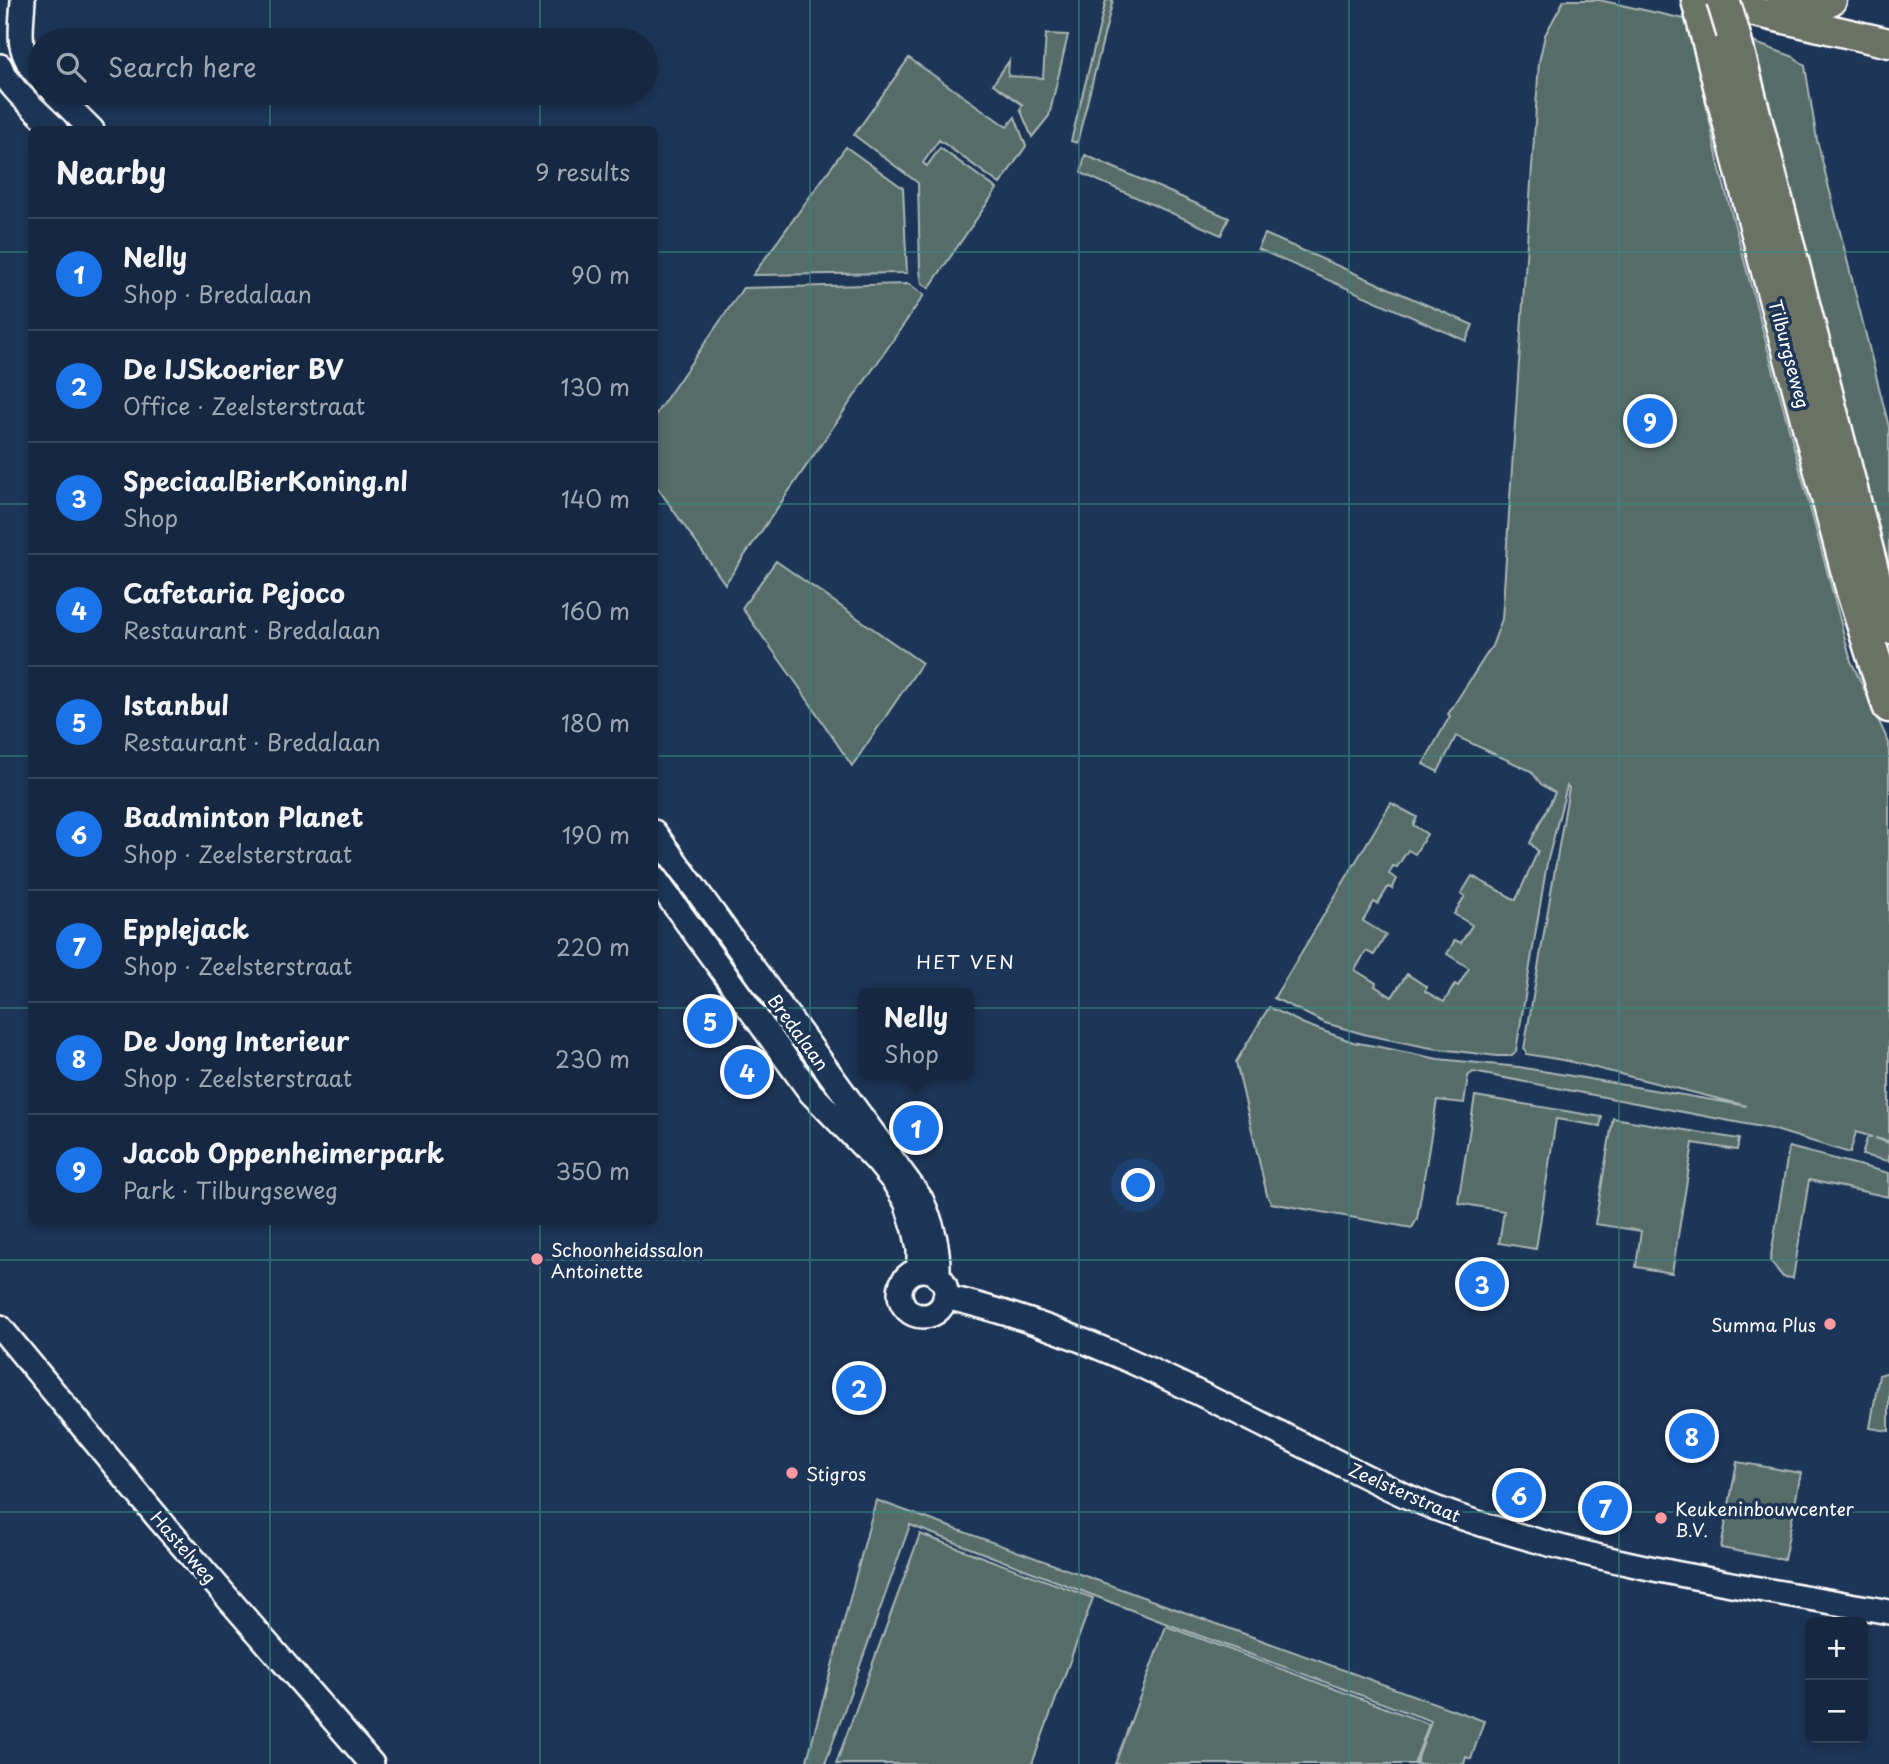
<!DOCTYPE html>
<meta charset="utf-8">
<style>
body{margin:0;font-family:"Playpen Sans",sans-serif;background:#23344c;color:#f1f3f6}
.controls{position:absolute;right:21px;bottom:21px;display:grid;overflow:hidden;border-radius:10px;box-shadow:0 4px 10px #0003}
.controls button{width:63px;height:63px;display:grid;place-items:center;padding:0;border:0;border-bottom:2px solid #35445a;background:#162841;color:#f1f3f6;font:35px sans-serif}
.you{position:absolute;left:1139px;top:1186px;width:24px;height:24px;margin:-18px;border:5px solid #fff;border-radius:50%;background:#1a73e8;box-shadow:0 0 0 10px #1a73e833}
.badge{display:grid;place-items:center;width:46px;height:46px;border-radius:50%;background:#1a73e8;color:#fff;font-size:23px;font-weight:700}
.pin{position:absolute;translate:-50% -50%;border:4px solid #fff;box-shadow:0 2px 7px #0006}
.popup{position:absolute;left:858px;top:988px;width:116px;height:91px;box-sizing:border-box;display:grid;place-content:center;border-radius:10px;background:#162841;filter:drop-shadow(0 2px 5px #0005);font-size:23px;white-space:nowrap;color:#9ea6b1}
.popup b{font-size:26px;color:#f1f3f6}
.popup::after{content:'';position:absolute;left:50%;top:100%;margin-left:-14px;border:14px solid transparent;border-top-color:#162841}
.list{margin:0;padding:0;list-style:none}
h2{display:flex;justify-content:space-between;align-items:center;height:91px;margin:0;padding:0 28px;font-size:30px}
h2 small{font-size:23px;font-weight:400;color:#9ea6b1}
.list li{display:grid;grid-template-columns:46px 1fr auto;gap:21px;align-items:center;box-sizing:border-box;height:112px;padding:0 28px;border-top:2px solid #35445a}
.list b{display:block;font-size:26px;white-space:nowrap}
.list p{margin:0;font-size:23px;white-space:nowrap;color:#9ea6b1}
.list em{font-size:23px;font-style:normal;color:#9ea6b1}
.icon{flex:none;width:38px;height:38px;fill:none;stroke:currentColor;stroke-width:2;stroke-linecap:round;stroke-linejoin:round}
.map{position:relative;flex:none;width:1889px;height:1764px;overflow:hidden}
.search{position:absolute;background:#162841;box-shadow:0 4px 10px #0003;left:28px;top:28px;width:630px;height:77px;display:flex;align-items:center;gap:18px;box-sizing:border-box;padding:0 24px;border-radius:38px;color:#9ea6b1;font-size:26px}
.panel{position:absolute;background:#162841;box-shadow:0 4px 10px #0003;left:28px;top:126px;width:630px;height:1099px;border-radius:10px}
.map>svg:first-child{display:block}
.green{fill:#556c68;stroke:#aab6b4;stroke-width:2}
.lines{fill:none;stroke-linecap:round;stroke-linejoin:round}
.minor-casing{stroke:#fff;stroke-width:28}
.major-casing{stroke:#fff;stroke-width:33}
.highway-casing{stroke:#fff;stroke-width:37}
.minor{stroke:#1d3557;stroke-width:23}
.major{stroke:#6b7165;stroke-width:28}
.highway{stroke:#6b7165;stroke-width:32}
.highway-bridge-casing{stroke:#fff;stroke-width:37;stroke-linecap:butt}
.highway-bridge{stroke:#6b7165;stroke-width:32}
.grid{fill:none;stroke:#338b84;stroke-width:2;stroke-opacity:0.55}
.poi-dot{fill:#ff9aa2;stroke:#1d3557;stroke-width:2.5}
.labels{text-anchor:middle;dominant-baseline:central;stroke-width:7;stroke-linejoin:round;paint-order:stroke}
.street-label{font-size:18px;fill:#fff;stroke:#1d3557}
.poi-label{font-size:18px;fill:#fff;stroke:#1d3557;text-anchor:start}
.neighbourhood-label{font-size:19px;letter-spacing:2px;fill:#fff;stroke:#1d3557}
</style>
<div class="map">
<svg width="1889" height="1764" viewBox="0 0 1889 1764">
<rect width="100%" height="100%" fill="#1d3557"/>
<filter id="ink" filterUnits="userSpaceOnUse"><feTurbulence type="fractalNoise" baseFrequency=".0143" numOctaves="2"/><feDisplacementMap in="SourceGraphic" scale="14" xChannelSelector="R" yChannelSelector="G"/><feConvolveMatrix kernelMatrix="1 2 1 2 8 2 1 2 1" color-interpolation-filters="sRGB"/></filter>
<g filter="url(#ink)">
<path class="green" d="M1106 0H1113L1077 143 1071 141Z
M1564 0H1599L1684 19 1688 22 1691 33 1720 170 1851 661 1889 743V1141L1875 1138 1889 1143V1161L1862 1155 1867 1138 1872 1137 1856 1132 1850 1153 1772 1129 1473 1072 1468 1076 1464 1103 1437 1100 1417 1219 1412 1228 1271 1203 1267 1195 1236 1062 1269 1007 1304 1024 1353 1042 1380 1047 1438 1059 1519 1067 1747 1106 1568 1061 1526 1054V1050L1524 1049 1569 788 1567 786 1547 863 1516 1051 1512 1056H1497L1431 1048 1367 1035 1325 1023 1274 998 1391 803 1417 817 1413 825 1427 834 1415 854 1408 850 1397 867 1393 866 1389 874 1397 879 1392 889 1388 887 1378 904 1374 902 1363 921 1386 935 1374 955 1366 951 1355 970 1376 983 1375 986 1392 997 1407 974 1427 987 1425 991 1444 1002 1455 984 1458 986 1469 968 1447 954 1455 940 1461 943 1472 925 1454 914 1465 896 1461 894 1472 876 1516 900 1538 851 1530 843 1555 793 1541 784 1531 771 1456 736 1438 772 1423 764 1450 716 1448 714 1492 646 1502 619 1539 62 1545 35Z
M1046 34 1068 35 1049 116 1032 137 1020 109 1023 105 993 84 1009 61 1008 76 1043 78Z
M1750 41 1794 57 1805 66 1817 140 1889 427V587Z
M909 58 1007 127 1015 117 1026 146 1000 184 939 140 923 163 927 166 940 148 997 189 929 288 922 283 920 271 918 183 854 135Z
M846 147 903 188 907 273 753 275Z
M1085 155 1229 218 1221 235 1081 173Z
M1265 234 1473 325 1466 341 1258 249Z
M909 284 924 295 725 584 655 484V415L743 288Z
M776 561 922 663 852 766 797 684 742 608Z
M1475 1096 1602 1117 1600 1126 1556 1119 1536 1249 1499 1243 1504 1211 1458 1203Z
M1613 1118 1739 1139 1737 1150 1693 1143 1672 1273 1636 1267 1641 1231 1595 1224Z
M1789 1147 1889 1173V1197L1809 1180 1793 1278 1783 1277 1770 1261Z
M1889 1372V1431L1870 1428 1879 1375Z
M1737 1462 1801 1473 1784 1560 1721 1548Z
M876 1500 1484 1721 1471 1759 1466 1757 1464 1764H1416L1431 1721 1165 1623 910 1525 825 1764H806Z
M920 1534 1093 1598 1032 1764H836Z
M1166 1626 1429 1724 1414 1764H1115Z"/>
<g class="lines">
<g class="minor-casing">
<path id="minor" d="M23 0C21 34 15 51 40 78
M0 66C8 88 39 112 56 130
M55 93 92 130
M654 832 921 1199C933 1225 939 1248 938 1277
M654 877 811 1093 877 1161 894 1182 906 1202 915 1230 919 1249V1270
M900 1293a23 23 0 1 1 46 0a23 23 0 1 1-46 0Z
M945 1297C1075 1326 1193 1390 1311 1449 1352 1469 1393 1492 1435 1508 1580 1562 1738 1585 1889 1612
M0 1327 159 1519 372 1764"/>
</g>
<g class="major-casing">
<path id="major" d="M1707 1 1889 43
M1781 1 1818 8 1832 0"/>
</g>
<g class="highway-casing">
<path id="highway" d="M1698 0 1757 230 1853 592 1889 706
M1733 33 1875 582 1889 627"/>
</g>
<use href="#minor" class="minor"/>
<use href="#major" class="major"/>
<use href="#highway" class="highway"/>
<g class="highway-bridge-casing">
<path id="highway-bridge" d="M1723 0 1733 33"/>
</g>
<use href="#highway-bridge" class="highway-bridge"/>
</g>
</g>
<path class="grid" d="M270 0V40M540 0V40M810 0V1764M1079 0V1764M1349 0V1764M1619 0V1764M270 93V130M540 93V130M0 252H32M654 252H1889M0 504H32M654 504H1889M0 756H32M654 756H1889M0 1008H32M654 1008H1889M270 1222V1764M540 1222V1764M0 1260H1889M0 1512H1889"/>
<g class="poi-dot">
<circle cx="537" cy="1259" r="7"/>
<circle cx="1830" cy="1324" r="7"/>
<circle cx="792" cy="1473" r="7"/>
<circle cx="1661" cy="1518" r="7"/>
</g>
<g class="labels">
<g class="street-label">
<text transform="translate(1790 354) rotate(75)">Tilburgseweg</text>
<text transform="translate(799 1032) rotate(54)">Bredalaan</text>
<text transform="translate(1405 1492) rotate(24)">Zeelsterstraat</text>
<text transform="translate(184 1547) rotate(49)">Hastelweg</text>
</g>
<g class="poi-label">
<text x="551" y="1249">Schoonheidssalon<tspan x="551" dy="21">Antoinette</tspan></text>
<text x="1816" y="1324" text-anchor="end">Summa Plus</text>
<text x="806" y="1473">Stigros</text>
<text x="1675" y="1508">Keukeninbouwcenter<tspan x="1675" dy="21">B.V.</tspan></text>
</g>
<g class="neighbourhood-label">
<text x="966" y="961">HET VEN</text>
</g>
</g>
</svg>
<div class="controls">
<button>+</button>
<button>−</button>
</div>
<div class="you"></div>
<div class="pin badge" style="left:916px;top:1128px">1</div>
<div class="popup"><b>Nelly</b>Shop</div>
<div class="pin badge" style="left:859px;top:1388px">2</div>
<div class="pin badge" style="left:1482px;top:1284px">3</div>
<div class="pin badge" style="left:747px;top:1072px">4</div>
<div class="pin badge" style="left:710px;top:1021px">5</div>
<div class="pin badge" style="left:1519px;top:1495px">6</div>
<div class="pin badge" style="left:1605px;top:1508px">7</div>
<div class="pin badge" style="left:1692px;top:1436px">8</div>
<div class="pin badge" style="left:1650px;top:421px">9</div>
<div class="search"><svg class="icon" aria-label="search" viewBox="0 0 24 24"><circle cx="10" cy="10" r="6"/><path d="M15 15l6 6"/></svg>Search here</div>
<section class="panel">
<h2>Nearby<small>9 results</small></h2>
<ul class="list">
<li><span class="badge">1</span><div><b>Nelly</b><p>Shop · Bredalaan</p></div><em>90 m</em></li>
<li><span class="badge">2</span><div><b>De IJSkoerier BV</b><p>Office · Zeelsterstraat</p></div><em>130 m</em></li>
<li><span class="badge">3</span><div><b>SpeciaalBierKoning.nl</b><p>Shop</p></div><em>140 m</em></li>
<li><span class="badge">4</span><div><b>Cafetaria Pejoco</b><p>Restaurant · Bredalaan</p></div><em>160 m</em></li>
<li><span class="badge">5</span><div><b>Istanbul</b><p>Restaurant · Bredalaan</p></div><em>180 m</em></li>
<li><span class="badge">6</span><div><b>Badminton Planet</b><p>Shop · Zeelsterstraat</p></div><em>190 m</em></li>
<li><span class="badge">7</span><div><b>Epplejack</b><p>Shop · Zeelsterstraat</p></div><em>220 m</em></li>
<li><span class="badge">8</span><div><b>De Jong Interieur</b><p>Shop · Zeelsterstraat</p></div><em>230 m</em></li>
<li><span class="badge">9</span><div><b>Jacob Oppenheimerpark</b><p>Park · Tilburgseweg</p></div><em>350 m</em></li>
</ul>
</section>
</div>
